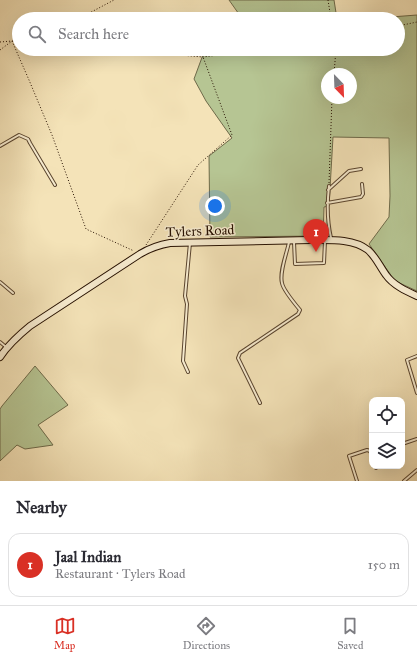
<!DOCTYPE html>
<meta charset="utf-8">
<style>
body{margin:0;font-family:"IM FELL Great Primer",serif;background:#f2f2f3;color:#2b2b33}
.controls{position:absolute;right:12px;bottom:12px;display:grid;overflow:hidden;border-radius:8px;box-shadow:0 4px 16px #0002}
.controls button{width:36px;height:36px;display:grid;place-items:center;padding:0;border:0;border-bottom:1px solid #e1e1e2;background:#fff;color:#2b2b33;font:20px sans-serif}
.compass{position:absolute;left:321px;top:68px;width:36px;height:36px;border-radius:50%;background:#fff;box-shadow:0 4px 16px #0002;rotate:157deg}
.you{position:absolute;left:215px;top:206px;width:14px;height:14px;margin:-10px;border:3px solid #fff;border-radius:50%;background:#1a73e8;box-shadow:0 0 0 6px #1a73e833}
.badge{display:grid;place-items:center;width:26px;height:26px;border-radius:50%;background:#d93025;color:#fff;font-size:13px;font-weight:700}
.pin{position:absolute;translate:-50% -33px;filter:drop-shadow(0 1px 2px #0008)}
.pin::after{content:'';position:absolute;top:21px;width:14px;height:12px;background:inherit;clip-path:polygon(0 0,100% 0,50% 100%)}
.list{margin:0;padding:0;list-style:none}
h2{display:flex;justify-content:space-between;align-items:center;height:52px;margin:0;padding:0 16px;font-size:17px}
h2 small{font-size:13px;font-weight:400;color:#7c7c81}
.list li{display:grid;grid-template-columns:26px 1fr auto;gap:12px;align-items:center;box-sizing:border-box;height:64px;margin:0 8px 8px;padding:0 8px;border:1px solid #e1e1e2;border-radius:12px}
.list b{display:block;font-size:15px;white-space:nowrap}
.list p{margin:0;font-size:13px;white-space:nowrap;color:#7c7c81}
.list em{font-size:13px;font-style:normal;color:#7c7c81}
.icon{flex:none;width:22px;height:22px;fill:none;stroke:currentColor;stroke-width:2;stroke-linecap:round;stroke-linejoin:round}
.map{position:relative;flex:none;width:417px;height:481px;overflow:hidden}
.search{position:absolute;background:#fff;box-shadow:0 4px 16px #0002;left:12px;right:12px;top:12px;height:44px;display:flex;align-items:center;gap:10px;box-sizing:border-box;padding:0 14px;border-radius:22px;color:#7c7c81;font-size:15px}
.sheet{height:124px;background:#fff}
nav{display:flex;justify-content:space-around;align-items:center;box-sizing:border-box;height:56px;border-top:1px solid #e1e1e2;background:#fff;font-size:11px;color:#7c7c81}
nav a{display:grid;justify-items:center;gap:2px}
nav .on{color:#d93025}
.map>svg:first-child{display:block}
.green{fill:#b6c593;stroke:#6e6a4a;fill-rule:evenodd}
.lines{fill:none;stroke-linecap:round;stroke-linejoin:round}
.lane-casing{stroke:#5a452f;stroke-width:4}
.secondary-casing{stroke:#261001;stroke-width:8}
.path{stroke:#261001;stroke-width:1;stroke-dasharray:1 2;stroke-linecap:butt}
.lane{stroke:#f8edd1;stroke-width:2}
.secondary{stroke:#f8edd1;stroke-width:6}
.labels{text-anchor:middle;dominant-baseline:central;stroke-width:3;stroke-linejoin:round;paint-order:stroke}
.street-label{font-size:14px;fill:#261001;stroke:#f8edd1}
</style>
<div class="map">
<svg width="417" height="481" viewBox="0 0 417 481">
<rect width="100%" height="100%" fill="#f4e3b8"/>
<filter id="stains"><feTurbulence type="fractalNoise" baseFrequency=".005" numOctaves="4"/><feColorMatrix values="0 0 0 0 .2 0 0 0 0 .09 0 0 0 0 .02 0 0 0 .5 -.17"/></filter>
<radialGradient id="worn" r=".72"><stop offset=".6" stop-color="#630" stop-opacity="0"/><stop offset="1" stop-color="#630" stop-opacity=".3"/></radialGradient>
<path class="green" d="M229 0H334L337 19H241V17Z
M417 15V291L395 281 369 244 389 217 390 196 389 138 333 137 329 206 324 207 323 236 210 237 209 156 232 138 206 101 194 79 204 52 208 49H398V19H385L391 17ZM327 74H351V98H327Z
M35 366 68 405 38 425 53 445 25 449 17 445 0 461V409L2 406Z"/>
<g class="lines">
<g class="lane-casing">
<path id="lane" d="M0 146 19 135 28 139 30 143 55 185
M329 186C327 204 327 221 331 238
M328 190 349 171 361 169
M327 203 361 197 363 194 362 184
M294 242 295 264 324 263 325 241
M0 282 13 293
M0 342 6 347
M417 356 407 360 417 393
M188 372 183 361 187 304 185 296 190 243
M260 403 238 358 240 353 298 314 300 310C295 304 283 289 282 283 279 272 287 253 289 242
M402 444 417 439
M376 466V468
M357 481 349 456 367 450 370 451 372 455
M404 481 417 470"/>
</g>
<g class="secondary-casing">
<path id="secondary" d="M0 357C8 345 19 335 30 326L140 254C150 248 158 245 170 243L310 240C328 240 353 238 368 250 376 257 380 267 386 275 393 285 406 291 417 296"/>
</g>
<path class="path" d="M328 0 331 19
M78 19 114 0
M398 26 417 22
M12 41 29 80 52 135 86 229 134 251
M0 42 12 41H19
M110 49 203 57 264 49
M0 50 12 41
M334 74 336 49
M329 183 332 98
M146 245 198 165 232 135 203 57"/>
<use href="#lane" class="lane"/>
<use href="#secondary" class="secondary"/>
</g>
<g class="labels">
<g class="street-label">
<text transform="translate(200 231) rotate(-2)">Tylers Road</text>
</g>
</g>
<rect width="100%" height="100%" filter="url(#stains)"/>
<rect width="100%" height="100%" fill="url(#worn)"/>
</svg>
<div class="controls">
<button><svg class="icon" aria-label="locate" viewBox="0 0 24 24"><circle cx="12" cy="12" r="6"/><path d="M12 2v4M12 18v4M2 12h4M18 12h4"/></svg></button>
<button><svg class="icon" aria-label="layers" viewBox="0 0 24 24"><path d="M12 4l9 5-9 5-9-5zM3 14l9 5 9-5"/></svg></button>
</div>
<svg class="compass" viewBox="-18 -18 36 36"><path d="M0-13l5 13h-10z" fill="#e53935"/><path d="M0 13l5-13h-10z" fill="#7c7c81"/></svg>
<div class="you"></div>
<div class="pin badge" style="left:316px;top:252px">1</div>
<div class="search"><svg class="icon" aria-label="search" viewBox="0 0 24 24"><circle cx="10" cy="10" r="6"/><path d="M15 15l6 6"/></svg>Search here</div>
</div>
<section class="sheet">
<h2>Nearby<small></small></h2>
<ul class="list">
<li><span class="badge">1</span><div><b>Jaal Indian</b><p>Restaurant · Tylers Road</p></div><em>150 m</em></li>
</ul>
</section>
<nav>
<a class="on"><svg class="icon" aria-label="map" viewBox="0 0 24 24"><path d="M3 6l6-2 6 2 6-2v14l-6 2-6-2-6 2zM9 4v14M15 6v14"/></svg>Map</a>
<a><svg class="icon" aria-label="directions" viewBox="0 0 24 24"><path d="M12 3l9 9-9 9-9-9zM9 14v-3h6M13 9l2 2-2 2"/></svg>Directions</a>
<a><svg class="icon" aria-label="saved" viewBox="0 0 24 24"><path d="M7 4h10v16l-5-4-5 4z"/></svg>Saved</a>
</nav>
